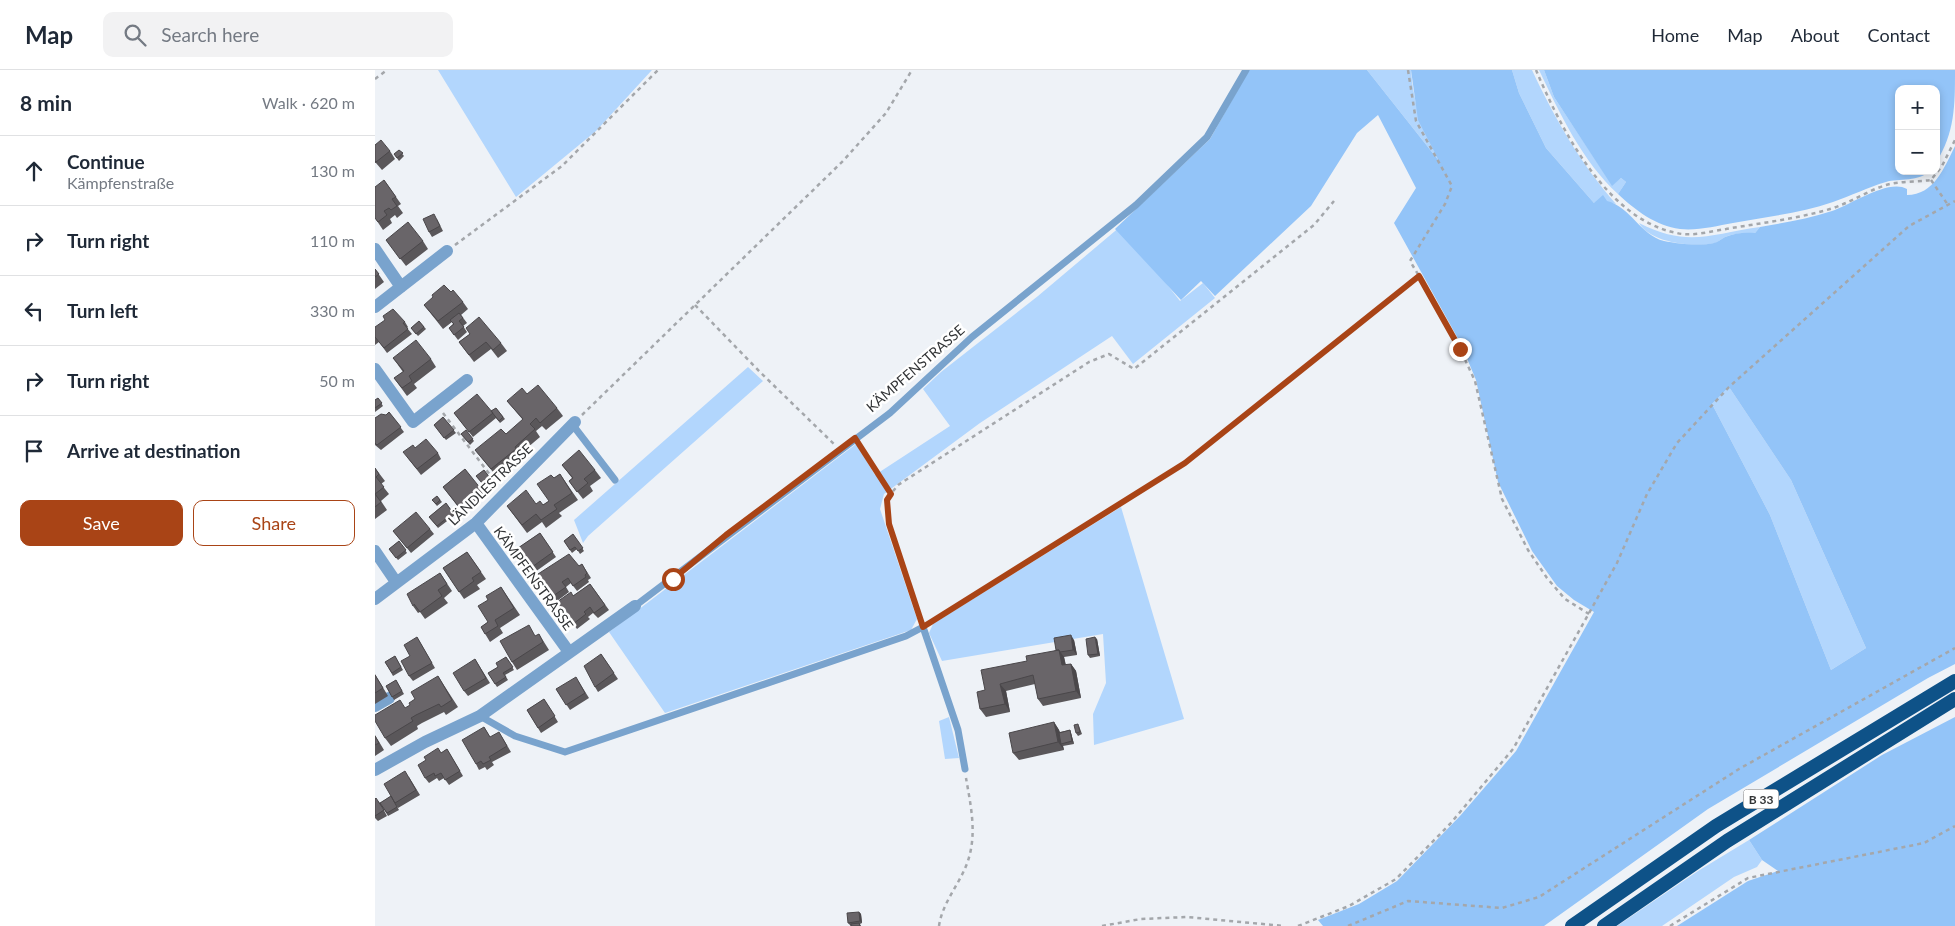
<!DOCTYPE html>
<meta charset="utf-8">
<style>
body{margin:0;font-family:Lato,sans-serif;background:#f2f2f3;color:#1f2937}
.controls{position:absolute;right:15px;top:15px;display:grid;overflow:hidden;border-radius:10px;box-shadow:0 2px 8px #0003}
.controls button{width:45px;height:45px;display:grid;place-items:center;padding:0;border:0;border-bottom:1px solid #e0e1e3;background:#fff;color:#1f2937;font:25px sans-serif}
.stop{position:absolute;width:15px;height:15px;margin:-11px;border:4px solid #a94416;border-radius:50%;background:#fff}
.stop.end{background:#a94416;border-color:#fff;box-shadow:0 1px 5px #0008}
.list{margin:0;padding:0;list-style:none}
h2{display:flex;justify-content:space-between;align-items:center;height:65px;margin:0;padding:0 20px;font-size:21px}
h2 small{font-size:16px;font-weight:400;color:#747a83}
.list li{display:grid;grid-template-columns:32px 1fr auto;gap:15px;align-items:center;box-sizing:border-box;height:70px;padding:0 20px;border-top:1px solid #e0e1e3}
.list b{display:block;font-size:19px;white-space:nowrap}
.list p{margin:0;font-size:16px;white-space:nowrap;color:#747a83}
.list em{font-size:16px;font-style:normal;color:#747a83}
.actions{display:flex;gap:10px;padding:15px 20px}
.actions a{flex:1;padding:11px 0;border:1px solid #a94416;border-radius:10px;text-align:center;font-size:18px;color:#a94416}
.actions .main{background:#a94416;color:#fff}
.icon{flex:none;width:28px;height:28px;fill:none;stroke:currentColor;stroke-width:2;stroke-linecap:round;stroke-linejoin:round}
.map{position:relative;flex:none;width:1580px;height:856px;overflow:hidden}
header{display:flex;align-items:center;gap:30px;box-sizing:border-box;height:70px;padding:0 25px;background:#fff;border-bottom:1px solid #e0e1e3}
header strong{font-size:24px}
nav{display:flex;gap:28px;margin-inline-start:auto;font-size:18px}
.search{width:350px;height:45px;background:#f2f2f3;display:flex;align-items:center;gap:12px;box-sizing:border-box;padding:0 18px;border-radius:10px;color:#747a83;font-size:19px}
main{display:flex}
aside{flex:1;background:#fff}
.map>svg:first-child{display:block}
.green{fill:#b2d6fd}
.forest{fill:#93c4f8;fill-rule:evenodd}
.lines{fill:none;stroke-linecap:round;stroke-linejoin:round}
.path{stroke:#a4a7ab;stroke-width:2.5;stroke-dasharray:4 4;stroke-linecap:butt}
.service{stroke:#79a3cd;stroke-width:7}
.minor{stroke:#79a3cd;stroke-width:12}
.trunk{stroke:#0e5288;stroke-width:14}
.wall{fill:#5a575a}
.shaded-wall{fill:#4a474a}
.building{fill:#696569;stroke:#4a474a}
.route{stroke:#a94416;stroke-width:6}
.labels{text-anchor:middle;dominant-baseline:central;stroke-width:5;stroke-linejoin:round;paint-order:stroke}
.shield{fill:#fff;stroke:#707172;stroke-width:1}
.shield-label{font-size:12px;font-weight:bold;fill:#323436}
.street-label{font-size:14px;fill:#323436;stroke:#fff}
</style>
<header>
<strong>Map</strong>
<div class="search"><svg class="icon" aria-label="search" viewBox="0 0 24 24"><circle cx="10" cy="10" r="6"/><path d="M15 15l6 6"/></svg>Search here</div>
<nav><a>Home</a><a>Map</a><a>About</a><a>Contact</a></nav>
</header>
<main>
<aside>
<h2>8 min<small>Walk · 620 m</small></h2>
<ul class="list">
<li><svg class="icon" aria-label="ahead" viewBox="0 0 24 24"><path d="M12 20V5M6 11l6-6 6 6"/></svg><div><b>Continue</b><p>Kämpfenstraße</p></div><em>130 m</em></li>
<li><svg class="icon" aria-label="right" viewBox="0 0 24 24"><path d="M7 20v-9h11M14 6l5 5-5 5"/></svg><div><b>Turn right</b></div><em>110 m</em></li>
<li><svg class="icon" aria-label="left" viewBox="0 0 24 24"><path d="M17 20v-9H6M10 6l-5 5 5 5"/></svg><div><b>Turn left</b></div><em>330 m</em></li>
<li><svg class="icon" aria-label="right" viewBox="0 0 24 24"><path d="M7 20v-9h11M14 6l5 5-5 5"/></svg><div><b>Turn right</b></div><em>50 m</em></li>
<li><svg class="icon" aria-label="arrive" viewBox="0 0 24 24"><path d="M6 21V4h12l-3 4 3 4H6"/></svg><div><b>Arrive at destination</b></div></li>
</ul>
<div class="actions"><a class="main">Save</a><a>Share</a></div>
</aside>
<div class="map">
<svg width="1580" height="856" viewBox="0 0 1580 856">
<rect width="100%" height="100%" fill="#eef2f7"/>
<path class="green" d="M63 0H277L221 61 141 127Z
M992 0H1036C1039 37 1048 64 1068 96Z
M1137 0H1157C1180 49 1205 93 1241 134L1232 132 1219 133 1171 78 1144 23Z
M1164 0H1169L1179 27 1237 115 1246 108 1251 112 1243 124C1207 91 1185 44 1164 0Z
M1264 153C1314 178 1334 164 1385 157L1380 163C1371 163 1359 163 1350 167 1346 169 1343 172 1340 173 1320 178 1275 173 1264 153Z
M746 156 805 231 828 213 840 228 758 294 737 266 605 353 509 424 505 439 542 549 536 560 290 643 234 562 481 374 500 405 575 356 548 319 566 302 663 226Z
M373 297 388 311 213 466 208 473 199 450Z
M1354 317 1416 410 1491 578 1456 600 1395 445 1337 334Z
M746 437 809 649 719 675 718 644 731 613 728 564 567 591 554 563 558 554Z
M574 647 584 688 570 689 564 651Z
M1374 770 1387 790 1382 797 1359 807 1287 856H1242L1323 801Z"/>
<path class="forest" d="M874 0H992L1064 91 1043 50 1036 0H1137L1144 23 1171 78 1219 133 1228 125 1232 131C1256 137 1265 165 1289 171 1303 174 1325 176 1339 173 1343 172 1346 169 1350 167 1359 163 1370 162 1380 163L1385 157C1408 153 1433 149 1457 141 1475 135 1514 108 1532 119V125C1559 125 1569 98 1580 76V594L1553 608 1333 739 1169 856H948L943 850 984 834 1022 811 1085 746 1141 681 1219 542 1199 530 1182 516 1157 481 1123 412 1101 310 1086 274 1019 153 1041 118 1003 45 982 63 936 136 840 226 826 211 806 230 740 159 835 69ZM1354 317 1416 410 1491 578 1456 600 1395 445 1337 334Z
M1169 0H1580C1580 36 1580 62 1561 93V19H1524V101H1554C1545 112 1524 108 1511 112 1493 117 1476 126 1458 132 1426 143 1391 147 1358 153 1341 156 1322 161 1305 159 1281 156 1260 140 1243 124L1251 112 1246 108 1237 116 1179 27Z
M1580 647V856H1302L1373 811 1403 801 1387 790 1374 770 1507 685Z"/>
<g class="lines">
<path class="path" d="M1033 0 1041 51 1077 116 1070 134 1035 191 1044 206
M1161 0C1186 59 1232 150 1302 163 1317 167 1336 161 1351 159 1386 153 1421 149 1455 139 1475 133 1492 121 1511 115 1525 111 1542 112 1556 110L1567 96 1580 70
M0 9 12 0
M1556 110 1573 135
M80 175 187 96 283 0
M320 235 386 303 460 375
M68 343 122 414
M207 345 468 91 511 43 537 0
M484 376 516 424
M546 550 514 454 512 429 523 415 714 292 734 284 759 299 939 155 959 131
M555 553 810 393 1044 206 1085 279 1100 311 1127 429 1153 480 1172 508 1190 529 1214 544
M564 856C567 834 583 816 591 796 603 767 596 737 591 708
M727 856 766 849 812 847 909 856
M923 856 974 836 1021 809 1075 754 1138 679 1242 493 1272 424 1302 373 1354 317 1534 156 1580 131
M973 856 1033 831 1127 838 1164 827 1364 699 1580 578
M1295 856 1373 808 1549 773 1580 756"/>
<path class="service" d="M197 354 240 410
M260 536 515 343 597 267 761 135 832 67 871 0
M105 646 140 666 190 682 531 566 548 557 583 660 590 699"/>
<path class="minor" d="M0 179 26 217
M0 237 72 181
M0 299 38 352 92 310
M101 453 194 582
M0 481 21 512
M0 529 101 453 200 352
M0 636 14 628
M0 700 50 672 105 646 260 536"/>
<path class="trunk" d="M1197 856 1341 756 1580 611
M1229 856 1352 771 1580 629"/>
</g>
<path class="wall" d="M0 75 15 81 20 89 7 100 1 93H0Z
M24 80 29 86 24 91 19 84Z
M9 110 26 134 23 136 28 143 22 148 20 145 15 149 17 153 8 160 0 148Z
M62 149 68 161 57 167 54 162Z
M11 170 48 171 53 179 31 196Z
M0 199 9 212 0 219Z
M76 222 88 232 93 239 86 245 92 253 88 256 92 262 83 270 74 258 78 254 77 252 68 259 49 235Z
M44 251 51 259 43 266 36 258Z
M30 252 33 257 32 258 37 264 12 283 4 272 0 275V257Z
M95 264 126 273 132 281 123 288 116 279 99 292 84 272Z
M18 288 56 289 61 297 39 314 42 318 32 326 19 308 28 302Z
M152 324 182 338 188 346 171 360 167 356 161 361 165 367 145 384 147 386 122 407 100 380 131 364 148 350 132 331Z
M3 328 8 336 0 342V330Z
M121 338 130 349 125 353 121 348 98 367 79 343 116 341Z
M14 342 29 362 6 380 0 375V348L11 345Z
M68 347 81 363 71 370 59 355Z
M91 360 99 371 95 375 86 364Z
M63 383 66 389 46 405 32 387Z
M187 395 220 400 226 408 215 416 218 421 208 429 194 411 197 408Z
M0 398 10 411 6 414 14 424 6 431 12 440 0 449Z
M90 399 109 425 87 442 68 417Z
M109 400 117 411 109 416 101 406Z
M185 404 203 430 184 443 187 446 171 458 167 452 152 463 132 436 161 434 168 435 174 431 179 408Z
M62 426 67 432 62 436 57 430Z
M71 433 80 445 63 458 54 447Z
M55 459 59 464 36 483 18 461Z
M165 463 181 487 160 502 143 478Z
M198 464 209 481 205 484 202 479 197 483 189 471Z
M24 471 32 483 23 490 14 479Z
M92 482 111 509 102 515 105 519 89 529 68 498Z
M207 494 216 508 213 510 214 512 202 521 196 513 191 517 194 522 182 531 163 504 204 496Z
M65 503 77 521 69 528 73 533 50 549 45 542 43 543 38 536Z
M215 514 234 540 223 548 218 543 213 547 215 549 202 559 182 532 198 526Z
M126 517 145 545 125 558 128 563 115 572 106 557 113 552V530Z
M164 564 174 580 142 600 137 592 161 566Z
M42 567 60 598 38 611 34 606 35 586Z
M722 569 725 586 715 588 713 585Z
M699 570 702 585 689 587 691 595 696 594 701 601 706 628 668 636 663 629 660 614 631 621 635 642 611 647 605 639 610 620 652 591 681 580Z
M226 584 243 609 223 622 220 617Z
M20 586 28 600 18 606 10 592Z
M131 587 139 600 130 605 133 610 122 617 113 603 123 597Z
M100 589 115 613 93 626 89 621Z
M0 604 13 626 0 634Z
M63 606 83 637 71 645 69 642 47 653 42 656 43 659 16 676 10 668 31 638 35 636 40 629Z
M21 610 29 624 19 630 11 616Z
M204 612 214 628 195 640 181 619Z
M169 629 183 652 166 663 152 640Z
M679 652 684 660 685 662 695 660 696 663 699 674 688 676 689 680 644 690 638 683Z
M704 656 707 664 703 666 701 663Z
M109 657 115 667H127L136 682 117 692 119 695 112 700 110 697 104 700 101 694Z
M0 665 9 680 0 686Z
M72 679 88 706 74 715 69 708 64 711 62 708 54 713 50 708 66 683Z
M34 707 45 725 23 738 20 733Z
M16 726 24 740 13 746 5 733Z
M0 729 5 733 12 746 3 751 0 748Z
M484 842 486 844 487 853 485 854 486 856H476L473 853Z"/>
<path class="shaded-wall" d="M696 565 699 570 702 585 698 580Z
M720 567 722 569 725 586 723 584Z
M684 580 689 587 692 603 687 595Z
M696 594 701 601 706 628 701 621Z
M625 614 631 621 635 642 630 634Z
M679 652 684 660 687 674H686L688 676 689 680 683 672Z
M695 660 696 663 699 674 697 671Z
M484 842 486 844 487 853 485 851Z"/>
<path class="building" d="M6 70 15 81 1 92 0 91V75Z
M24 80 28 83 22 88 19 84Z
M9 110 21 127 17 129 22 136 16 140 14 138 9 141 12 145 3 152 0 148V117Z
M59 144 65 156 54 162 48 149Z
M33 152 48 171 25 189 11 170Z
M0 199 4 204 0 207Z
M69 215 76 222 78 220 88 232 63 251 49 235 58 227 57 225Z
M18 239 30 252 28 253 33 259 9 278 0 267V257L10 250 8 246Z
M84 243 88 248 84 251 89 257 79 265 74 258 79 254 75 250Z
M104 247 126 273 118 280 111 272 94 285 84 272 95 264 91 258Z
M44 251 49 257 41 264 36 258Z
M41 270 56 289 34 306 37 311 27 318 19 308 29 301 18 288Z
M163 315 182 338 165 353 161 348 155 354 160 359 140 377 141 379 116 399 100 380 126 359 131 364 148 349 132 331 147 318 152 324Z
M102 324 118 343 94 362 79 343Z
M3 328 7 333 0 338V330Z
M121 338 128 347 124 351 116 341Z
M14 342 26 357 2 375 0 373V348L6 344 11 345Z
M68 347 79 360 69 368 59 355Z
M91 360 98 369 93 372 86 364Z
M51 369 63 383 42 399 28 382 38 375 40 378Z
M204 380 220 400 209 409 213 413 202 422 194 411 198 408 187 395Z
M0 398 4 404 1 407 9 417 0 424Z
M90 399 106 419 84 437 68 417Z
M109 400 115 408 108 414 101 406Z
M185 404 197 423 179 435 182 439 166 450 161 444 147 455 132 436 151 420 161 434 165 431 168 435 174 431 162 414 176 405 179 408Z
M0 424 6 432 0 437Z
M62 426 65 430 61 434 57 430Z
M71 433 78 443 62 456 54 447Z
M41 442 55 459 32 478 18 461Z
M165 463 178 482 157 497 143 478Z
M198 464 208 478 203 481 200 477 195 480 189 471Z
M24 471 31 480 21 488 14 479Z
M92 482 106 502 97 508 99 511 84 522 68 498Z
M194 484 204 496 207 494 212 503 210 505 211 507 198 516 193 508 187 512 191 517 178 526 163 504Z
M65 503 72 514 63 520 67 526 45 542 39 534 38 536 32 524Z
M215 514 230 535 219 543 215 537 209 542 211 544 198 554 182 532 196 522 198 526Z
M126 517 139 538 120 550 123 556 110 564 106 557 113 552 103 536 113 530 111 526Z
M154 555 160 566 164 564 168 572 137 592 125 571Z
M696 565 698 580 685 582 684 580H681L679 568Z
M42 567 57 593 34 606 26 591 35 586 29 575Z
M720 567 723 584 713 585 711 569Z
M684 580 687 595 696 594 701 621 663 629 658 605 625 614 630 634 605 639 602 622 610 620 606 600 652 591 651 586Z
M226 584 239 603 220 617 209 596Z
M20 586 26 597 17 603 10 592Z
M131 587 138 597 128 603 131 607 120 614 113 603 123 597 121 593Z
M100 589 111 608 89 621 78 603Z
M0 605 8 618 0 623Z
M63 606 77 630 66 637 64 634 41 645 36 648 38 651 10 668 0 651V645L25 630 30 638 35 635 34 633 40 629 36 622Z
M201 607 210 623 191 635 181 619Z
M21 610 27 621 17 627 11 616Z
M169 629 180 646 163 658 152 640Z
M679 652 683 672 638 683 634 663Z
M703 654 705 662 701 663 699 655Z
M109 657 115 667 124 662 132 676 114 687 116 690 108 694 106 691 101 694 87 670Z
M695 660 697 671 686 674 684 663Z
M0 666 4 673 0 675Z
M63 678 66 683 72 679 85 701 70 710 66 703 60 706 59 703 50 708 43 695 51 690 49 687Z
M30 701 41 720 20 733 9 714Z
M16 726 22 737 12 743 5 733Z
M1 728 9 740 0 746V729Z
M484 842 485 851 473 853 472 843Z
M484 853 485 856H476V854Z"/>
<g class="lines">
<path class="route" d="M298 509 351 465 480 368 516 424 512 430 514 454 548 557 810 393 1044 206 1085 279"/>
</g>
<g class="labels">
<rect class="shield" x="1368.5" y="719.5" width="35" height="19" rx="4"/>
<g class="shield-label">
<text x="1386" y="729">B 33</text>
</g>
<g class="street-label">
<text transform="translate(540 298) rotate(-41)">KÄMPFENSTRASSE</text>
<text transform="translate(115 414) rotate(-44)">LÄNDLESTRASSE</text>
<text transform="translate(159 508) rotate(54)">KÄMPFENSTRASSE</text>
</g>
</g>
</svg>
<div class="controls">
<button>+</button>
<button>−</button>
</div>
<div class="stop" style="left:298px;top:509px"></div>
<div class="stop end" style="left:1085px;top:279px"></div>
</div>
</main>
